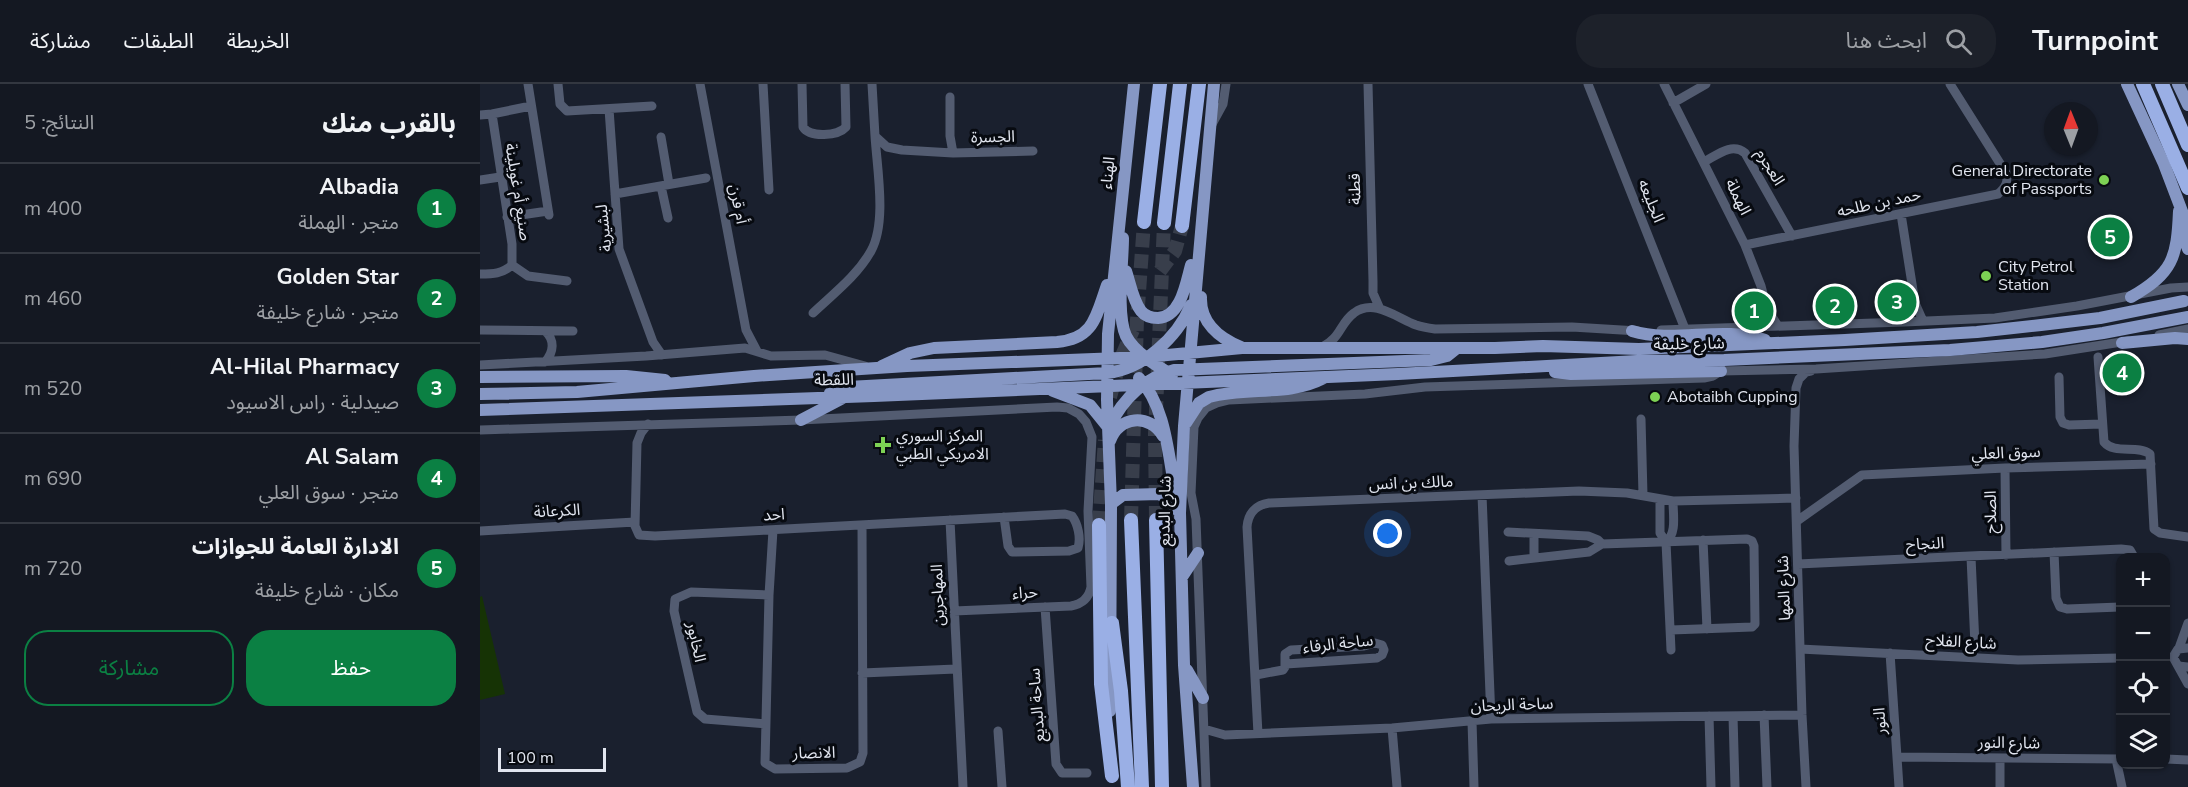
<!DOCTYPE html>
<html lang="ar">
<meta charset="utf-8">
<style>
body{margin:0;font-family:"Nunito Sans","Noto Sans Arabic",sans-serif;background:#1d212a;color:#f1f3f6;direction:rtl}
.controls{position:absolute;right:18px;bottom:18px;display:grid;overflow:hidden;border-radius:12px;box-shadow:0 2px 4px #0004}
.controls button{width:54px;height:54px;display:grid;place-items:center;padding:0;border:0;border-bottom:2px solid #333740;background:#141822;color:#f1f3f6;font:30px sans-serif}
.compass{position:absolute;left:1564px;top:18px;width:54px;height:54px;border-radius:50%;background:#141822;box-shadow:0 2px 4px #0004;rotate:359deg}
.scale{position:absolute;left:18px;bottom:15px;width:108px;box-sizing:border-box;padding-left:6px;border:3px solid #e1e5ef;border-top:0;font-size:16px;line-height:21px;white-space:nowrap;color:#e1e5ef;-webkit-text-stroke:4px #070a10;paint-order:stroke}
.you{position:absolute;left:908px;top:450px;width:21px;height:21px;margin:-15px;border:4px solid #fff;border-radius:50%;background:#1a73e8;box-shadow:0 0 0 9px #1a73e833}
.badge{display:grid;place-items:center;width:39px;height:39px;border-radius:50%;background:#0b8043;color:#fff;font-size:20px;font-weight:700}
.pin{position:absolute;translate:-50% -50%;border:3px solid #fff;box-shadow:0 2px 6px #0006}
.list{margin:0;padding:0;list-style:none}
h2{display:flex;justify-content:space-between;align-items:center;height:78px;margin:0;padding:0 24px;font-size:26px}
h2 small{font-size:20px;font-weight:400;color:#9da0a5}
.list li{display:grid;grid-template-columns:39px 1fr auto;gap:18px;align-items:center;box-sizing:border-box;height:90px;padding:0 24px;border-top:2px solid #333740}
.list b{display:block;font-size:22px;white-space:nowrap}
.list p{margin:0;font-size:20px;white-space:nowrap;color:#9da0a5}
.list em{font-size:20px;font-style:normal;color:#9da0a5}
.actions{display:flex;gap:12px;padding:18px 24px}
.actions a{flex:1;padding:14px 0;border:2px solid #0b8043;border-radius:24px;text-align:center;font-size:21px;color:#0b8043}
.actions .main{background:#0b8043;color:#fff}
.icon{flex:none;width:33px;height:33px;fill:none;stroke:currentColor;stroke-width:2;stroke-linecap:round;stroke-linejoin:round}
.map{position:relative;flex:none;width:1708px;height:703px;overflow:hidden;direction:ltr}
header{display:flex;align-items:center;gap:36px;box-sizing:border-box;height:84px;padding:0 30px;background:#141822;border-bottom:2px solid #333740}
header strong{font-size:28px}
nav{display:flex;gap:33px;margin-inline-start:auto;font-size:21px}
.search{width:420px;height:54px;background:#1d212a;display:flex;align-items:center;gap:15px;box-sizing:border-box;padding:0 21px;border-radius:24px;color:#9da0a5;font-size:22px}
main{display:flex}
aside{flex:1;background:#141822}
.map>svg:first-child{display:block}
.pitch{fill:#163305}
.lines{fill:none;stroke-linecap:round;stroke-linejoin:round}
.highway-tunnel{stroke:#383e4b;stroke-width:14;stroke-dasharray:14 7;stroke-linecap:butt}
.minor{stroke:#535c71;stroke-width:9}
.major{stroke:#8697c4;stroke-width:12}
.highway{stroke:#9aafe5;stroke-width:14}
.poi-dot{fill:#7dd154;stroke:#070a10;stroke-width:2}
.labels{text-anchor:middle;dominant-baseline:central;stroke-width:6;stroke-linejoin:round;paint-order:stroke}
.street-label{font-size:16px;fill:#e1e5ef;stroke:#070a10}
.poi-label{font-size:16px;fill:#e1e5ef;stroke:#070a10;text-anchor:start}
</style>
<header>
<strong>Turnpoint</strong>
<div class="search"><svg class="icon" aria-label="search" viewBox="0 0 24 24"><circle cx="10" cy="10" r="6"/><path d="M15 15l6 6"/></svg>ابحث هنا</div>
<nav><a>الخريطة</a><a>الطبقات</a><a>مشاركة</a></nav>
</header>
<main>
<div class="map">
<svg width="1708" height="703" viewBox="0 0 1708 703">
<rect width="100%" height="100%" fill="#1a202e"/>
<path class="pitch" d="M2 512 25 610 0 616V513Z"/>
<g class="lines">
<path class="highway-tunnel" d="M680 187 695 167 702 142
M630 313 641 274 653 246
M651 436 657 236 664 138
M676 436 675 350 684 139
M619 441 625 356"/>
<path class="minor" d="M48 0 69 131
M78 0 80 20 87 27 172 22
M220 0 266 246 277 267
M283 0 289 106
M322 0 323 43C330 54 358 52 366 43L365 0
M392 0 395 52 407 63 422 66 473 69 553 67
M888 0 893 197V209L900 225
M1108 0 1205 245
M1184 0 1265 161 1281 202 1287 225 1298 242
M470 13V52L473 69
M1193 19 1226 0
M129 25 139 165 173 258 182 271
M0 31 12 30 51 22
M731 42 743 20 746 0
M181 53 189 100
M1224 78C1237 71 1252 58 1265 69L1312 152
M0 96 20 93
M181 102 188 134
M135 110 226 94
M1421 130 1435 219 1443 237
M27 133 68 127
M1265 161 1518 110C1525 104 1529 98 1526 89L1470 0
M32 181 48 192 87 197
M0 190C13 190 22 190 32 181V160L12 30
M333 229C353 210 377 192 391 167 407 138 397 85 395 52
M0 246 93 247
M1181 246 1424 238 1515 234 1597 222 1691 204 1708 203
M65 247C75 256 74 268 65 278
M1679 251 1708 245
M842 263C861 254 860 239 874 229 894 214 917 234 936 241 942 243 948 244 955 245L1092 243 1158 247
M1618 273 1624 358C1635 371 1657 360 1670 370L1674 445 1680 449 1708 453
M0 281 166 272 265 264 291 272 345 271 385 282
M1579 293 1580 333 1583 339 1589 341 1622 340
M1161 335 1163 411
M168 340 161 349 157 359 155 442 159 451 175 452 585 430 592 432C598 440 601 454 598 464L589 467 532 468 528 462 524 433
M0 346 321 336 577 323 588 324 599 330 606 338 612 353 608 427 611 503C609 514 602 520 591 522L474 527
M1525 384 1526 471
M1002 411 1011 635
M1180 416V449L1186 458 1191 566
M470 436 483 703
M1317 437 1382 391 1525 384 1671 380
M293 446 289 511 285 679 295 685 367 684 380 678 383 669 382 441
M0 447 155 438
M1028 448 1108 452 1118 456 1122 460
M1054 450V474
M1223 456 1227 545
M1186 458C1197 449 1193 431 1193 417
M1574 468 1576 514 1580 523 1587 525 1640 523
M1491 473 1495 561
M1029 477 1109 468 1122 460 1267 455 1272 457 1274 462 1275 540 1272 543 1191 546
M1318 480 1641 465 1650 466 1654 473
M565 523 576 680 582 689H607
M1699 564 1708 539
M1708 564 1698 565 1693 573 1698 582 1708 583
M1320 565 1538 576 1640 574
M1410 569 1419 703
M1698 582 1708 600
M382 589 476 585
M776 591 803 586 805 583V570L811 566 884 562 895 559 902 561 904 566 902 571 897 574 806 580
M1284 631 1287 703
M1229 632 1231 703
M1253 632 1255 703
M992 637 994 703
M286 640 225 635 217 628 194 527 195 515 211 508 289 511
M912 644 917 703
M724 645 745 651 912 644 1011 635 1322 631
M518 647 522 703
M778 650 767 443C768 429 776 421 789 419L1099 407 1147 409 1193 417 1316 414
M1417 673 1640 675
M1636 675 1642 703
M1686 675 1708 676
M726 703 716 435 711 409 714 343 718 334 726 324 737 319 749 316 885 310 945 303 1224 294 1233 292 1241 287 1336 285 1565 270 1648 257
M1326 703 1322 631 1314 362 1316 304 1319 295 1326 288 1331 287
M1520 703V674"/>
<path class="major" d="M1647 0 1684 80 1708 143
M1698 0 1708 21
M1700 142 1708 165
M643 154C643 179 636 230 646 252 654 268 677 282 692 291
M646 187C650 199 653 217 661 227 665 232 671 234 678 234 701 233 706 199 711 181
M721 213C720 238 739 254 761 263
M1651 213C1693 189 1697 174 1699 127
M1152 247C1195 260 1242 241 1285 256
M1642 259 1695 254 1708 255
M402 282 430 269 454 264 577 258C614 255 616 232 627 201
M1075 288 1091 290 1241 287
M0 293 146 292 185 296
M659 294C687 324 688 373 696 411
M573 307 610 321 627 342
M350 309 368 303 627 289C663 285 697 254 711 221
M0 310 97 308 274 292 427 282 666 273 762 264H1015L1063 262 1159 265 1365 256 1497 248 1561 241 1620 234 1704 217
M0 326 394 312 918 290 1157 277 1244 276 1470 266 1562 258 1623 249 1708 233
M321 336 363 314
M706 339 719 319 729 313C767 302 808 313 844 294
M629 343C643 315 664 294 694 286L951 276 967 272 977 264
M630 357C638 332 670 329 683 352
M631 420 643 411 679 410 688 415 700 429
M702 493 718 469
M707 586 723 614
M630 627 631 420 627 316 628 250 654 0
M713 703 704 581 700 429 704 342 734 0"/>
<path class="highway" d="M1663 0 1708 104
M1682 0 1708 61
M664 138 680 0
M684 139 700 0
M702 142 719 0
M651 436 662 703
M676 436 682 703
M619 441 621 600 632 692
M632 539 641 607 648 703"/>
</g>
<g class="poi-dot">
<circle cx="1624" cy="96" r="6"/>
<circle cx="1506" cy="192" r="6"/>
<circle cx="1175" cy="313" r="6"/>
<path d="M400 352h6v6h6v6h-6v6h-6v-6h-6v-6h6z"/>
</g>
<g class="labels">
<g class="street-label">
<text transform="translate(513 53) rotate(-1)">الجسرة</text>
<text transform="translate(1290 83) rotate(59)">العجرم</text>
<text transform="translate(628 89) rotate(-84)">الهناء</text>
<text transform="translate(875 105) rotate(-91)">قطنة</text>
<text transform="translate(38 108) rotate(81)">صنيع أم غويلينة</text>
<text transform="translate(1258 113) rotate(64)">الهملة</text>
<text transform="translate(1171 117) rotate(68)">الجليعه</text>
<text transform="translate(1399 119) rotate(-12)">حمد بن طلحه</text>
<text transform="translate(258 120) rotate(79)">أم قرن</text>
<text transform="translate(124 144) rotate(-96)">لبشيرية</text>
<text transform="translate(1209 260) rotate(-1)">شارع خليفة</text>
<text transform="translate(354 296) rotate(-1)">اللقطة</text>
<text transform="translate(1526 369) rotate(-2)">سوق العلي</text>
<text transform="translate(931 399) rotate(-2)">مالك بن انس</text>
<text transform="translate(77 427) rotate(-3)">الكرعانة</text>
<text transform="translate(685 427) rotate(-89)">شارع البديع</text>
<text transform="translate(1511 428) rotate(-91)">الصلاح</text>
<text transform="translate(294 431) rotate(-3)">احد</text>
<text transform="translate(1445 460) rotate(-3)">النجاح</text>
<text transform="translate(1304 504) rotate(-92)">شارع المها</text>
<text transform="translate(545 509) rotate(-3)">حراء</text>
<text transform="translate(458 511) rotate(-92)">المهاجرين</text>
<text transform="translate(216 558) rotate(78)">الخابور</text>
<text transform="translate(1481 558) rotate(3)">شارع الفلاح</text>
<text transform="translate(858 560) rotate(-6)">ساحة الرفاء</text>
<text transform="translate(557 621) rotate(-94)">ساحة البديع</text>
<text transform="translate(1032 621) rotate(-2)">ساحة الريحان</text>
<text transform="translate(1400 637) rotate(-93)">النور</text>
<text transform="translate(1529 659) rotate(1)">شارع النور</text>
<text transform="translate(334 669) rotate(-1)">الانصار</text>
</g>
<g class="poi-label">
<text x="1612" y="87" text-anchor="end">General Directorate<tspan x="1612" dy="18">of Passports</tspan></text>
<text x="1518" y="183">City Petrol<tspan x="1518" dy="18">Station</tspan></text>
<text x="1187" y="313">Abotaibh Cupping</text>
<text x="416" y="352">المركز السوري<tspan x="416" dy="18">الامريكي الطبي</tspan></text>
</g>
</g>
</svg>
<div class="controls">
<button>+</button>
<button>−</button>
<button><svg class="icon" aria-label="locate" viewBox="0 0 24 24"><circle cx="12" cy="12" r="6"/><path d="M12 2v4M12 18v4M2 12h4M18 12h4"/></svg></button>
<button><svg class="icon" aria-label="layers" viewBox="0 0 24 24"><path d="M12 4l9 5-9 5-9-5zM3 14l9 5 9-5"/></svg></button>
</div>
<svg class="compass" viewBox="-18 -18 36 36"><path d="M0-13l5 13h-10z" fill="#e53935"/><path d="M0 13l5-13h-10z" fill="#9da0a5"/></svg>
<div class="scale">100 m</div>
<div class="you"></div>
<div class="pin badge" style="left:1274px;top:227px">1</div>
<div class="pin badge" style="left:1355px;top:222px">2</div>
<div class="pin badge" style="left:1417px;top:218px">3</div>
<div class="pin badge" style="left:1642px;top:289px">4</div>
<div class="pin badge" style="left:1630px;top:153px">5</div>
</div>
<aside>
<h2>بالقرب منك<small>النتائج: 5</small></h2>
<ul class="list">
<li><span class="badge">1</span><div><b>Albadia</b><p>متجر · الهملة</p></div><em>400 m</em></li>
<li><span class="badge">2</span><div><b>Golden Star</b><p>متجر · شارع خليفة</p></div><em>460 m</em></li>
<li><span class="badge">3</span><div><b>Al-Hilal Pharmacy</b><p>صيدلية · راس الاسيود</p></div><em>520 m</em></li>
<li><span class="badge">4</span><div><b>Al Salam</b><p>متجر · سوق العلي</p></div><em>690 m</em></li>
<li><span class="badge">5</span><div><b>الادارة العامة للجوازات</b><p>مكان · شارع خليفة</p></div><em>720 m</em></li>
</ul>
<div class="actions"><a class="main">حفظ</a><a>مشاركة</a></div>
</aside>
</main>
